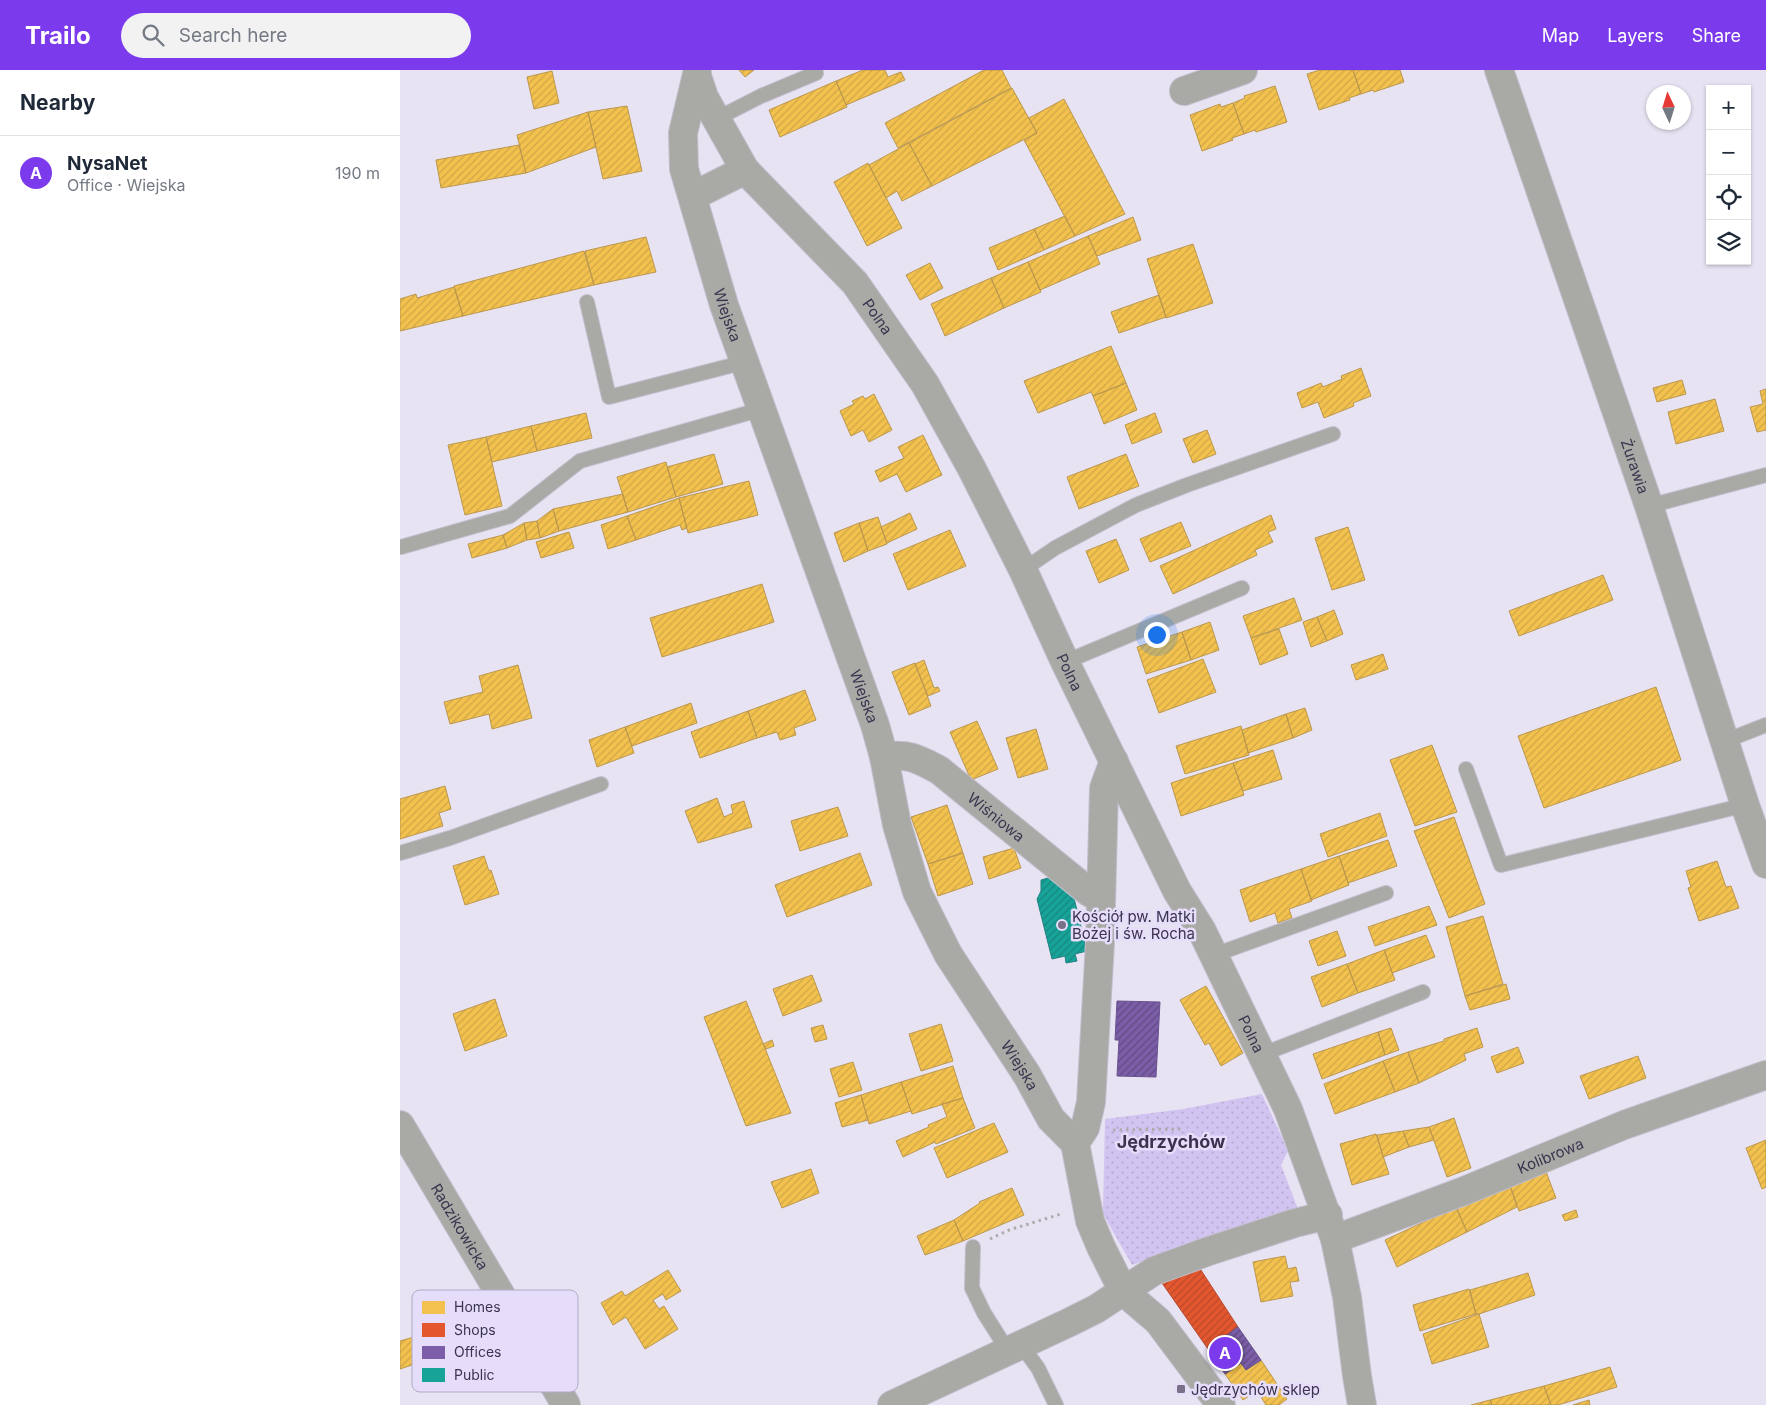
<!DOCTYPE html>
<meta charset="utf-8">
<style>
body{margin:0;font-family:Inter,sans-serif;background:#f2f2f3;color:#1f2937}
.controls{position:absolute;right:15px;top:15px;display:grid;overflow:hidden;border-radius:0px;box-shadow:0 1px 4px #0004}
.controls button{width:45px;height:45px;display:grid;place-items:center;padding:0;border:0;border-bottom:1px solid #e0e1e3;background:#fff;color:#1f2937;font:25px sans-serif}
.compass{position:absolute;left:1246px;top:15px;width:45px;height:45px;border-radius:50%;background:#fff;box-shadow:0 1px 4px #0004;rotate:356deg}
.you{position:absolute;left:756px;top:564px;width:18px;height:18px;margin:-12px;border:4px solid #fff;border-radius:50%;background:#1a73e8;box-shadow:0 0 0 8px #1a73e833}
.badge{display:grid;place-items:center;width:32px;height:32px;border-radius:50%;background:#7c3aed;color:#fff;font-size:16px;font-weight:700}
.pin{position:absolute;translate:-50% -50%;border:2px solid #fff;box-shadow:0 1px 5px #0006}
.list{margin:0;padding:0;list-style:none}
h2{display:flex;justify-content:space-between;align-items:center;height:65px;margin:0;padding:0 20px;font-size:21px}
h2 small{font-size:16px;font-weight:400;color:#747a83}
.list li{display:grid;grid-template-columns:32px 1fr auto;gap:15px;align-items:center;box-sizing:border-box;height:75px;padding:0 20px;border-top:1px solid #e0e1e3}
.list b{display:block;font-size:19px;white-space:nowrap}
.list p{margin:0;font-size:16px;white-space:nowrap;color:#747a83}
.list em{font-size:16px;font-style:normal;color:#747a83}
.icon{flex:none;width:28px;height:28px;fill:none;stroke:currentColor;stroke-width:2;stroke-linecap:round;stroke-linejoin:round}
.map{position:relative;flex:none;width:1366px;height:1335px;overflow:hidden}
header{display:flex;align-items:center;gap:30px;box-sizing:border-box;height:70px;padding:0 25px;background:#7c3aed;color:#fff}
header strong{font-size:24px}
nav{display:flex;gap:28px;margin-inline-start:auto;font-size:18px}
.search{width:350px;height:45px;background:#f2f2f3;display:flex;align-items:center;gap:12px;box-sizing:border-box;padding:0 18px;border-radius:28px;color:#747a83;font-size:19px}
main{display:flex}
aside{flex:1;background:#fff}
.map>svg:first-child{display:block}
.park{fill:url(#park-dots)}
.homes{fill:url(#homes-hatch);stroke:#bb974e}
.shops{fill:url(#shops-hatch);stroke:#b24c38}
.offices{fill:url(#offices-hatch);stroke:#68518d}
.public{fill:url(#public-hatch);stroke:#228282}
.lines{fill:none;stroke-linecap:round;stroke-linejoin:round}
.service-casing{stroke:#c3becd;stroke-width:16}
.minor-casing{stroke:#c3becd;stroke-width:30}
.tertiary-casing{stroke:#c3becd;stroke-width:30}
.path{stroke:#acacad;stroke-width:3;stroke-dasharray:2.5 4;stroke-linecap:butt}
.service{stroke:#a9aaa6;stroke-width:14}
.minor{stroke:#a9aaa6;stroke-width:28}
.tertiary{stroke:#a9aaa6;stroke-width:28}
.poi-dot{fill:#787188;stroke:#e5ddf9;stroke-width:2}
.labels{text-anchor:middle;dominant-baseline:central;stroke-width:5;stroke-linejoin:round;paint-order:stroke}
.street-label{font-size:15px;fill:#3c344f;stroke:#e5ddf9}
.poi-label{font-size:15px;fill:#3c344f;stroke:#e5ddf9;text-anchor:start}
.quarter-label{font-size:18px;font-weight:bold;fill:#3c344f;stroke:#e5ddf9}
.key{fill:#e5ddf9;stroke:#b2aac6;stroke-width:1}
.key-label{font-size:14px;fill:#3c344f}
</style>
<header>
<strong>Trailo</strong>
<div class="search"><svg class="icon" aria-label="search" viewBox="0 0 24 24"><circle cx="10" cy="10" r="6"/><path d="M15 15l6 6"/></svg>Search here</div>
<nav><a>Map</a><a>Layers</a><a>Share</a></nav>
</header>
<main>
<aside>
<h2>Nearby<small></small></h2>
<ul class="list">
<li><span class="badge">A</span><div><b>NysaNet</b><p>Office · Wiejska</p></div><em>190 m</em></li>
</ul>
</aside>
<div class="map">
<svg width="1366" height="1335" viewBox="0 0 1366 1335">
<defs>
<pattern id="park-dots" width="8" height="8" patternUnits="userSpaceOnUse" patternTransform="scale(1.25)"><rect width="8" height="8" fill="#d2c4f1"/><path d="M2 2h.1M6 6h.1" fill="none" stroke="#b5a9d0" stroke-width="1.8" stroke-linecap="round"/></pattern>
<pattern id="homes-hatch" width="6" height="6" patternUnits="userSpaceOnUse" patternTransform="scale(1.25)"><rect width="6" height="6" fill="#f2c14e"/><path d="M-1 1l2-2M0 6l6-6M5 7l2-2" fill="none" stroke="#d0a646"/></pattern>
<pattern id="shops-hatch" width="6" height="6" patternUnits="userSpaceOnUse" patternTransform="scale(1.25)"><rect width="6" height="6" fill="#e4572e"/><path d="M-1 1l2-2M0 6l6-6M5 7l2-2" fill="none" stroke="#ba492a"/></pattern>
<pattern id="offices-hatch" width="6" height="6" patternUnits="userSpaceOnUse" patternTransform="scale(1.25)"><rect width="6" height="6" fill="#7b5ea7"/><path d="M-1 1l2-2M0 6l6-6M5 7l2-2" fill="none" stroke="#614a83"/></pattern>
<pattern id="public-hatch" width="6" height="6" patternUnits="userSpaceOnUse" patternTransform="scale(1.25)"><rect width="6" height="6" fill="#17a398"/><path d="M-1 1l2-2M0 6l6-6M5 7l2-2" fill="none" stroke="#16867e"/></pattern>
</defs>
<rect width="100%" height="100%" fill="#e8e3f3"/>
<path class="park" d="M862 1024 888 1081 881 1095 898 1139 732 1195 703 1144 705 1049 783 1039Z"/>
<path class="homes" d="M339 0H354L345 7Z
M463 0H485L488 7 501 2 505 10 446 35 436 11Z
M584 0H602L611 18 498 78 485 53Z
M920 0H953L961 24 949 28 950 30 919 40 907 4Z
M953 0H1000L1004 12 974 22 973 20 961 24Z
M152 1 159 33 134 39 127 7Z
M436 11 447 37 380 67 369 40Z
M875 16 887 52 856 62 855 60 844 64 833 33 845 28 844 26Z
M612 18 637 63 532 116 509 73Z
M664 29 725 144 675 166 624 70 637 63 629 48Z
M833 33 844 64 832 68 833 70 802 81 790 45 820 34 821 37Z
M227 36 242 101 203 109 188 42Z
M188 42 196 77 126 103 117 65Z
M509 73 532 116 502 131 497 121 486 128 469 95Z
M119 75 126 103 41 118 36 90Z
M468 93 502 158 467 176 434 112Z
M665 146 675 166 644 180 634 159Z
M733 147 741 170 697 186 688 166Z
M634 159 644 180 598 200 589 178Z
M688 166 700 194 640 220 628 192Z
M246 167 256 202 194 215 185 181Z
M793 174 813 233 766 248 747 189Z
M184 181 194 215 63 246 54 216Z
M628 192 641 222 604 238 591 208Z
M530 193 543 218 520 230 506 205Z
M591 208 604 238 545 266 531 234Z
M54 217 63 246 0 261V229L16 224 17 228Z
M759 225 766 247 719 263 711 242Z
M711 276 726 313 693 326 691 322 638 343 624 311Z
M961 298 971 326 953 333 954 336 924 348 918 332 902 338 897 323 921 313 923 317 942 309 941 306Z
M1282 310 1286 324 1257 332 1253 318Z
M726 313 737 340 704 354 693 326Z
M1366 319V360L1357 362 1350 337 1363 334 1360 321Z
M474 324 492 360 469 372 463 360 451 366 440 341 454 334 452 331 463 326 465 329Z
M1315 329 1324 361 1276 374 1268 342Z
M186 343 192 368 137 381 131 356Z
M755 343 762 362 732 374 725 355Z
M131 356 137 381 92 392 86 367Z
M807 360 816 384 793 393 783 369Z
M523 365 542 405 506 422 497 404 480 412 475 401 504 388 498 377Z
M86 367 102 436 65 445 48 375Z
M314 384 323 414 276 427 267 397Z
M726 384 739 416 679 439 667 407Z
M266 392 276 427 228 442 217 407Z
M349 411 358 445 288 463 279 428Z
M223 424 228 442 159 461 153 439Z
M279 428 287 458 282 460 280 455 236 470 227 446Z
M153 439 159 461 140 468 137 451Z
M510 443 517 459 487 473 481 457Z
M871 445 876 459 868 462 873 472 855 480 857 485 773 524 760 496Z
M227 446 236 470 208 479 201 455Z
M478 447 487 474 468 481 459 453Z
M137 451 140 468 127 470 124 453Z
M781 452 791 476 750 492 740 469Z
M124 453 127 470 107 478 103 465Z
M459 453 468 481 444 492 434 463Z
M948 457 965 510 932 520 915 468Z
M550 460 566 496 508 520 493 484Z
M169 462 174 478 141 488 136 472Z
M103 465 107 478 72 488 68 474Z
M716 469 729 500 699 513 686 481Z
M1203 505 1213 530 1119 566 1109 541Z
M362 514 374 552 262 587 250 548Z
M894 528 902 550 851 568 843 546Z
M934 540 943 564 927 571 917 547Z
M917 547 927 571 911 577 903 552Z
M810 552 819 580 791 590 782 562Z
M879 559 888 584 860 595 851 568Z
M782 562 791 590 746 604 737 577Z
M983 584 988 599 956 610 951 595Z
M803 589 816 622 759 643 747 610Z
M524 590 534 618 538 617 540 621 528 626 515 594Z
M515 593 531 636 509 645 492 602Z
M118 595 132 648 92 659 89 644 50 654 44 632 83 622 79 606Z
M1256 617 1281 690 1144 738 1118 666Z
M405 620 416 650 394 658 396 665 380 670 377 662 357 668 348 641Z
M291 633 297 653 232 676 225 657Z
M905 638 912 660 893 668 886 644Z
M348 641 357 668 300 688 291 662Z
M886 644 893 668 848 683 842 660Z
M577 651 598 699 571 710 550 662Z
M841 656 849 685 785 704 776 676Z
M225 657 234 683 197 697 189 670Z
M636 659 648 699 618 708 606 668Z
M1032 675 1057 742 1015 756 990 690Z
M873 680 882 709 843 721 833 693Z
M833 693 844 725 781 746 771 713Z
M45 716 51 739 39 743 43 756 0 769V729Z
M317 728 324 747 333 743 331 735 344 731 352 757 298 773 285 741Z
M547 735 563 783 528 794 511 747Z
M438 737 448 766 400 781 391 751Z
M980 743 987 766 928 787 920 764Z
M1054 747 1085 834 1049 848 1014 761Z
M988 770 997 796 948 813 939 786Z
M614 778 621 798 589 809 583 787Z
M460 783 472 815 387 847 375 815Z
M563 783 573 814 538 826 528 794Z
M84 786 89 801 91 800 99 824 65 835 53 796Z
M939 786 949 815 911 830 901 799Z
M1317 791 1326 817 1331 816 1339 838 1299 851 1288 818 1291 817 1286 801Z
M901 799 912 831 889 839 892 848 878 853 875 843 850 852 840 820Z
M1029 836 1037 855 975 876 968 857Z
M1083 846 1103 914 1065 926 1046 857Z
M937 861 946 886 918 896 909 871Z
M1026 865 1035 887 992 903 984 880Z
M984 880 995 910 958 923 947 894Z
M947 894 958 923 922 937 911 907Z
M412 905 422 931 383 946 373 919Z
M1106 914 1110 929 1070 940 1065 926Z
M806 916 843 983 821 996 809 973 805 975 780 930Z
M95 929 107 966 65 981 53 944Z
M346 931 391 1043 346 1056 304 947Z
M541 954 553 991 521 1001 509 964Z
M423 955 427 969 415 972 411 958Z
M991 958 999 980 985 985 978 962Z
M1077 958 1083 977 1064 984 1066 990 1019 1013 1008 982 1044 971V969Z
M978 962 985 985 922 1009 913 984Z
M372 970 374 976 366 979 363 974Z
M1118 977 1124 993 1097 1003 1091 987Z
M1008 982 1019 1013 995 1022 983 991Z
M1238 986 1246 1008 1189 1029 1180 1006Z
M983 991 995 1022 935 1044 924 1014Z
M453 992 462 1020 439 1027 430 999Z
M553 996 563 1028 512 1044 501 1012Z
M501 1012 511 1041 469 1054 461 1025Z
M461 1025 468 1050 442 1057 435 1033Z
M563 1028 575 1058 536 1074 535 1072 503 1087 496 1071 529 1057 528 1055 547 1047 542 1034Z
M1054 1048 1071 1098 1047 1107 1029 1057Z
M594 1053 608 1082 547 1108 534 1078Z
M1029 1057 1034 1070 1009 1077 1003 1061Z
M1003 1061 1009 1077 983 1087 977 1065Z
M976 1064 989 1104 952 1115 940 1074Z
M1366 1070V1117L1362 1119 1346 1078Z
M411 1099 419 1123 382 1138 371 1112Z
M1145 1099 1156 1128 1119 1141 1109 1112Z
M1109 1112 1117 1137 1067 1162 1056 1137Z
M612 1118 624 1145 563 1171 554 1150 580 1133 579 1132Z
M1056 1137 1067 1162 997 1197 985 1170Z
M1176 1140 1178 1147 1165 1151 1162 1145Z
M554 1150 563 1171 525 1185 517 1166Z
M885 1186 888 1199 896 1197 899 1211 890 1212 893 1226 861 1232 853 1192Z
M268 1200 281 1221 266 1230 263 1224 253 1230 259 1239 264 1236 278 1259 245 1279 226 1247 213 1255 201 1233 222 1221 225 1226Z
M1128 1203 1135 1225 1079 1244H1076L1070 1220Z
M1069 1219 1076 1244 1020 1261 1013 1235Z
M1079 1244 1089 1277 1032 1294 1023 1264Z
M14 1267 21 1292 0 1299V1271Z
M861 1290 887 1329 879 1335H866L857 1321 843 1330 825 1304 841 1293 846 1300Z
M1210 1297 1217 1317 1158 1335H1151L1144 1316Z
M1144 1316 1151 1335H1092L1090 1330Z
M1090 1330 1092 1335H1071Z
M1189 1330 1190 1335H1173Z"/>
<path class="shops" d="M797 1194 838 1257 808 1279 762 1213Z"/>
<path class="offices" d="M717 931 760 932 756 1007 717 1006 719 970H715Z
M838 1257 861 1290 846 1300 841 1293 825 1304 808 1279Z"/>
<path class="public" d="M659 805 672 820 687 881 675 884 677 891 666 893 665 886 652 889 637 829 641 821V810Z"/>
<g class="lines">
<g class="service-casing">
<path id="service" d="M316 49 361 26 416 3
M187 232 209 327 345 292
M1249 436 1366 405
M1 477 110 446 180 391 362 339
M623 500 655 478 736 435 787 415 933 364
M665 592 842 518
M1325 671 1366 655
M1066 699 1101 795 1345 735
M0 783 50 768 201 714
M814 885 986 823
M863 984 1023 922
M573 1177 572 1218 584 1243 608 1281
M621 1275 638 1298 656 1335"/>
</g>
<g class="minor-casing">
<g id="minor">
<path id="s1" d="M1099 0 1249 436 1345 735 1366 794"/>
<path id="s2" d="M297 4 283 63 284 99 324 235 475 655 484 687 497 755 517 822 548 884 627 1005 651 1049 675 1073 690 1151 701 1177 723 1221 758 1251 821 1335"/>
<path id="s3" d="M297 6 304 27 345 100 455 213 525 314 572 399 623 500 665 592 777 821 802 861 888 1039 935 1169 947 1227 957 1306 962 1335"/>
<path d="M784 21 843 0"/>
<path d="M293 126 345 100"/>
<path id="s4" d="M484 687C508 683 518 689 539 700L689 822 701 829"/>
<path d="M675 1073 685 1058 691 1032 700 872 704 718 714 691"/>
<path id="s5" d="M935 1169 1064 1121 1224 1055 1366 1005"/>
<path d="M492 1335 670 1252 696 1239 754 1201 809 1181 895 1153 928 1145"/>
</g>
</g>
<g class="tertiary-casing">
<g id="tertiary">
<path id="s6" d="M0 1055 166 1335"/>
</g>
</g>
<path class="path" d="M713 1060 782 1059
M590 1169 609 1160 661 1144"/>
<use href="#service" class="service"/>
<use href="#minor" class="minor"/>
<use href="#tertiary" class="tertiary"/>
</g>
<g class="poi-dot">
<circle cx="662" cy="855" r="5"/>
<rect x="776" y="1314" width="10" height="10" rx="2.5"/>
</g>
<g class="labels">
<g class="street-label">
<text stroke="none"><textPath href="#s2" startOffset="249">Wiejska</textPath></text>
<text stroke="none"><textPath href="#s3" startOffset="304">Polna</textPath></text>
<text stroke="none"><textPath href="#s1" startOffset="419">Żurawia</textPath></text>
<text stroke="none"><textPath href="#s3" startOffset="709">Polna</textPath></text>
<text stroke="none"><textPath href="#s2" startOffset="654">Wiejska</textPath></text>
<text stroke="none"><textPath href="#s4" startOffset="132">Wiśniowa</textPath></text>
<text stroke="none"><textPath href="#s3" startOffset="1114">Polna</textPath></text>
<text stroke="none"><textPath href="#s2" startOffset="1059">Wiejska</textPath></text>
<text stroke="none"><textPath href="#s5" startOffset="231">Kolibrowa</textPath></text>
<text stroke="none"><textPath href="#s6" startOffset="118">Radzikowicka</textPath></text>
</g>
<g class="poi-label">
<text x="672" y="846">Kościół pw. Matki<tspan x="672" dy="17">Bożej i św. Rocha</tspan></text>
<text x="791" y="1319">Jędrzychów sklep</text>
</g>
<g class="quarter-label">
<text x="771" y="1071">Jędrzychów</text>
</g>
</g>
<rect x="12" y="1220" width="166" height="102" rx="8" class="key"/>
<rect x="22" y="1231" width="23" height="13" fill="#f2c14e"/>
<rect x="22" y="1253" width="23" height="14" fill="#e4572e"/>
<rect x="22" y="1276" width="23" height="13" fill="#7b5ea7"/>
<rect x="22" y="1298" width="23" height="14" fill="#17a398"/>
<g class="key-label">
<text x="54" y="1242">Homes</text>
<text x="54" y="1265">Shops</text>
<text x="54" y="1287">Offices</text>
<text x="54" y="1310">Public</text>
</g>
</svg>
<div class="controls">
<button>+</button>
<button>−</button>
<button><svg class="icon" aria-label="locate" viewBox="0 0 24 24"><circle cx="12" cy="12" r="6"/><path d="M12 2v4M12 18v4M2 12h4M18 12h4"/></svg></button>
<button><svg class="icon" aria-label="layers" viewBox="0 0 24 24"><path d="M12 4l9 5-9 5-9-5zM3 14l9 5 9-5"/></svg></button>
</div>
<svg class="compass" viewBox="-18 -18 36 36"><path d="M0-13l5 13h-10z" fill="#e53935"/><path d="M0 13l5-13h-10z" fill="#747a83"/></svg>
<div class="you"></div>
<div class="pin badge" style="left:825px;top:1283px">A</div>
</div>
</main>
